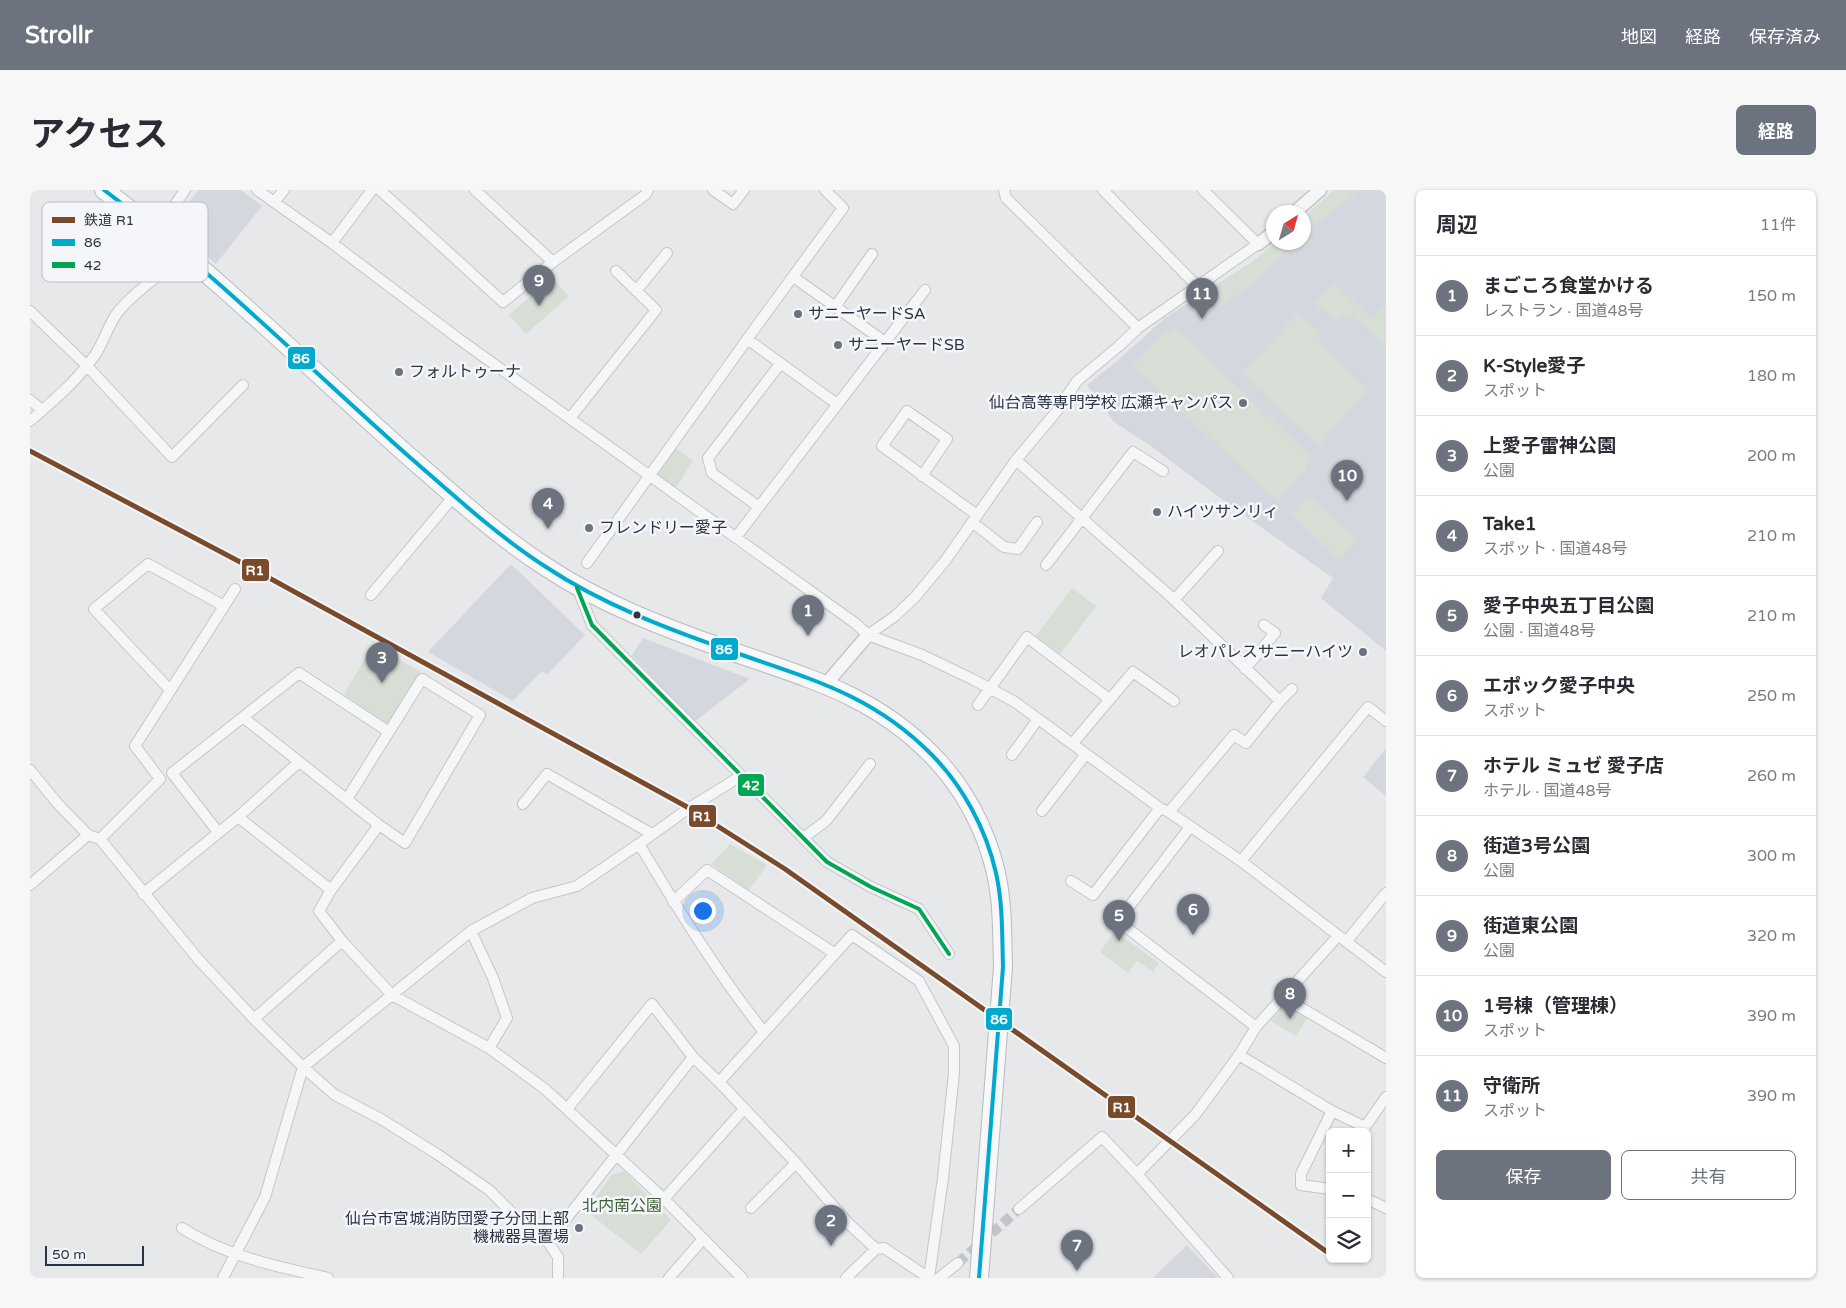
<!DOCTYPE html>
<html lang="ja">
<meta charset="utf-8">
<style>
body{margin:0;font-family:"Varela Round","Noto Sans JP",sans-serif;background:#f7f7f7;color:#2b2b33}
.controls{position:absolute;right:15px;bottom:15px;display:grid;overflow:hidden;border-radius:8px;box-shadow:0 1px 4px #0004}
.controls button{width:45px;height:45px;display:grid;place-items:center;padding:0;border:0;border-bottom:1px solid #e1e1e2;background:#fff;color:#2b2b33;font:25px sans-serif}
.compass{position:absolute;left:1236px;top:15px;width:45px;height:45px;border-radius:50%;background:#fff;box-shadow:0 1px 4px #0004;rotate:37deg}
.scale{position:absolute;left:15px;bottom:12px;width:99px;box-sizing:border-box;padding-left:5px;border:2px solid #2b3445;border-top:0;font-size:14px;line-height:18px;white-space:nowrap;color:#2b3445;-webkit-text-stroke:4px #f4f6f9;paint-order:stroke}
.you{position:absolute;left:672px;top:720px;width:18px;height:18px;margin:-12px;border:4px solid #fff;border-radius:50%;background:#1a73e8;box-shadow:0 0 0 8px #1a73e833}
.badge{display:grid;place-items:center;width:32px;height:32px;border-radius:50%;background:#6c737f;color:#fff;font-size:16px;font-weight:700}
.pin{position:absolute;translate:-50% -41px;filter:drop-shadow(0 1px 2px #0008)}
.pin::after{content:'';position:absolute;top:26px;width:18px;height:15px;background:inherit;clip-path:polygon(0 0,100% 0,50% 100%)}
.list{margin:0;padding:0;list-style:none}
h2{display:flex;justify-content:space-between;align-items:center;height:65px;margin:0;padding:0 20px;font-size:21px}
h2 small{font-size:16px;font-weight:400;color:#7c7c81}
.list li{display:grid;grid-template-columns:32px 1fr auto;gap:15px;align-items:center;box-sizing:border-box;height:80px;padding:0 20px;border-top:1px solid #e1e1e2}
.list b{display:block;font-size:19px;white-space:nowrap}
.list p{margin:0;font-size:16px;white-space:nowrap;color:#7c7c81}
.list em{font-size:16px;font-style:normal;color:#7c7c81}
.actions{display:flex;gap:10px;padding:15px 20px}
.actions a{flex:1;padding:11px 0;border:1px solid #6c737f;border-radius:8px;text-align:center;font-size:18px;color:#6c737f}
.actions .main{background:#6c737f;color:#fff}
.icon{flex:none;width:28px;height:28px;fill:none;stroke:currentColor;stroke-width:2;stroke-linecap:round;stroke-linejoin:round}
.map{position:relative;flex:none;width:1356px;height:1088px;overflow:hidden;border-radius:8px}
header{display:flex;align-items:center;gap:30px;box-sizing:border-box;height:70px;padding:0 25px;background:#6c737f;color:#fff}
header strong{font-size:24px}
nav{display:flex;gap:28px;margin-inline-start:auto;font-size:18px}
.intro{display:flex;align-items:center;justify-content:space-between;box-sizing:border-box;height:120px;padding:0 30px}
h1{margin:0;font-size:35px}
.button{padding:12px 22px;border-radius:8px;background:#6c737f;color:#fff;font-size:18px;font-weight:700}
main{display:flex;gap:30px;padding:0 30px}
aside{flex:1;background:#fff;border-radius:8px;box-shadow:0 1px 4px #0004}
.map>svg:first-child{display:block}
.built{fill:#d4d7dd}
.green{fill:#d6ded6}
.lines{fill:none;stroke-linecap:round;stroke-linejoin:round}
.minor-tunnel{stroke:#c1c4c9;stroke-width:10;stroke-dasharray:10 5;stroke-linecap:butt}
.minor-casing{stroke:#c4c6c8;stroke-width:12}
.tertiary-casing{stroke:#c4c6c8;stroke-width:15}
.trunk-casing{stroke:#b8bbbf;stroke-width:20}
.minor{stroke:#f5f6f7;stroke-width:10}
.tertiary{stroke:#f5f6f7;stroke-width:12}
.trunk{stroke:#f8f8f8;stroke-width:18}
.bus-1-casing{stroke:#f4f6f9;stroke-width:8}
.bus-2-casing{stroke:#f4f6f9;stroke-width:8}
.bus-1{stroke:#00a9ce;stroke-width:4}
.bus-2{stroke:#00a651;stroke-width:4}
.rail-1-casing{stroke:#f4f6f9;stroke-width:9}
.rail-1{stroke:#7a4b2a;stroke-width:5}
.poi-dot{fill:#6c737f;stroke:#f4f6f9;stroke-width:2}
.bus-dot{fill:#2b3445;stroke:#f4f6f9;stroke-width:2}
.labels{text-anchor:middle;dominant-baseline:central;stroke-width:5;stroke-linejoin:round;paint-order:stroke}
.poi-label{font-size:16px;fill:#2b3445;stroke:#f4f6f9;text-anchor:start}
.park-label{font-size:16px;fill:#3f6138;stroke:#f4f6f9}
.key{fill:#f4f6f9;stroke:#b8bcc3;stroke-width:1}
.key-label{font-size:14px;fill:#2b3445}
.line-badge{stroke:#f4f6f9;stroke-width:2}
.badge-label{font-size:14px;text-anchor:middle;font-weight:bold;fill:#fff}
</style>
<header>
<strong>Strollr</strong>
<nav><a>地図</a><a>経路</a><a>保存済み</a></nav>
</header>
<div class="intro"><h1>アクセス</h1><a class="button">経路</a></div>
<main>
<div class="map">
<svg width="1356" height="1088" viewBox="0 0 1356 1088">
<rect width="100%" height="100%" fill="#e6e8ea"/>
<path class="built" d="M168 0H211L232 16 186 74 142 37Z
M1304 0H1356V461L1291 408 1303 388 1201 316 1118 254 1084 232 1057 195 1087 171 1135 128 1225 70 1245 53 1274 52V27Z
M481 374 555 445 517 485 512 481 483 511 398 462Z
M613 448 720 489 664 532 602 465Z
M1356 558V606L1333 587Z
M1157 1055 1188 1088H1123Z"/>
<path class="green" d="M1304 0H1330L1274 44V27Z
M1245 52 1264 53 1226 92 1200 111 1178 121 1170 110 1177 101 1225 70Z
M522 87 539 106 496 144 479 125Z
M1304 93 1341 128 1356 116V156L1321 125 1318 129 1312 125 1306 131 1284 113Z
M1268 123 1289 142 1290 153 1338 199 1289 256 1211 183Z
M1145 137 1280 266 1276 279 1248 312 1103 176 1124 151Z
M643 256 663 271 645 299 624 284Z
M1277 305 1328 350 1309 370 1261 324Z
M1042 398 1066 416 1030 464 1006 446Z
M343 455 391 482 360 534H354L314 504Z
M700 654 737 675 719 700 681 674Z
M1085 741 1129 773 1123 782 1107 771 1098 783 1070 762Z
M1255 814 1278 827 1266 846 1241 831Z
M594 981 641 1030 611 1064 556 1021 582 985Z"/>
<g class="lines">
<path class="minor-tunnel" d="M928 1073 989 1019"/>
<g class="minor-casing">
<path id="minor" d="M227 0 302 53 429 149 825 433 838 445 892 465 944 490 985 512 1130 618 1139 622 1211 671 1356 782
M350 0 473 112 523 72 615 5 618 0
M445 0 523 72
M683 0 703 14 714 0
M974 0 976 8 1108 138
M1073 0 1167 96
M244 12 254 0
M125 39 140 22 155 0
M302 53 342 0
M769 91 855 152
M606 101 637 63
M805 117 842 64
M0 121 57 176 142 267 213 195
M717 149 807 214
M0 210 12 220
M540 228 626 120 586 81
M0 231C23 211 47 191 65 165 74 152 78 135 88 122 105 101 135 81 156 65
M986 270 1140 406 1250 511 1216 553 1204 545 1139 622
M892 286 917 249 877 221 852 256 947 325
M729 317 682 283 678 268 750 174
M942 332 974 357 988 359 1007 332
M706 347 895 100
M557 373 726 137 813 18 795 0
M1016 375 1103 262 1133 281
M547 397 562 435 797 672 841 697 889 719 919 764
M341 405 424 306
M1144 410 1188 361
M838 445 865 426 885 407 915 371 986 270 1027 221 1047 191 1089 156 1108 138 1228 54 1173 0
M1215 479 1245 443 1234 435
M140 500 64 419 118 374 194 416
M1250 511 1262 499
M948 515 997 447 1079 509
M214 528 349 635 375 653 450 525 392 489 317 609
M1042 554 1103 482 1144 511
M982 565 1008 529
M0 580 28 614 58 645 70 649 168 769 224 829 273 877 305 905 351 929 407 964 459 1000 491 1032 518 1052 528 1067V1088
M493 614 517 584 622 644
M1012 621 1056 564
M208 627 301 700
M349 635 301 700 289 721 312 751 362 805 459 858 515 899 634 1009 712 1088
M1160 637 1088 731 1226 837
M188 642 142 583 269 483 359 542
M773 648 796 631 840 574
M70 649 130 589 105 556 205 399
M609 654C648 719 687 783 734 842
M1211 671 1338 517 1356 531
M1041 691 1063 705 1130 618
M0 695 58 645
M113 704 208 627 269 572
M643 712 677 680 804 763
M441 741 463 788 477 828 459 858
M1316 752 1356 703
M1253 807 1356 868
M224 829 312 751
M1209 865 1302 921 1335 937 1356 907
M689 892 822 745 889 791 924 856V883L913 988 899 1088
M537 919 622 814 663 867 689 892 766 973 817 1032 846 1059
M1107 984 1165 925 1209 865 1226 837 1308 746
M1300 999 1271 995V984L1302 921
M634 1009 714 919
M1337 1009 1356 1018
M721 1018 766 973
M989 1019 1072 947 1107 984 1198 1088
M152 1038C195 1066 249 1077 298 1088
M518 1052 663 867
M193 1088 235 1007 273 877 441 741 502 708 547 696 609 654 659 618 711 586
M639 1088 673 1049
M816 1088 846 1059 854 1058 899 1088
M909 1088 928 1073"/>
</g>
<g class="tertiary-casing">
<path id="tertiary" d="M1265 22 1290 0
M1228 54 1244 42
M796 494 838 445"/>
</g>
<g class="trunk-casing">
<path id="trunk" d="M74 0C181 80 275 174 375 263 421 303 465 344 516 377 572 414 635 438 698 460 776 488 841 503 901 564 933 596 956 639 966 683 973 714 972 746 973 777L949 1088"/>
</g>
<use href="#minor" class="minor"/>
<use href="#tertiary" class="tertiary"/>
<use href="#trunk" class="trunk"/>
<g class="bus-1-casing">
<path id="bus-1" d="M74 0C181 80 275 174 375 263 421 303 465 344 516 377 572 414 635 438 698 460 776 488 841 503 901 564 933 596 956 639 966 683 973 714 972 746 973 777L949 1088"/>
</g>
<g class="bus-2-casing">
<path id="bus-2" d="M547 398 562 435 797 672 841 697 889 719 919 764"/>
</g>
<use href="#bus-1" class="bus-1"/>
<use href="#bus-2" class="bus-2"/>
<g class="rail-1-casing">
<path id="rail-1" d="M0 261 212 373 659 618 755 679 1300 1064"/>
</g>
<use href="#rail-1" class="rail-1"/>
</g>
<g class="poi-dot">
<circle cx="768" cy="124" r="5"/>
<circle cx="808" cy="155" r="5"/>
<circle cx="369" cy="182" r="5"/>
<circle cx="1213" cy="213" r="5"/>
<circle cx="1127" cy="322" r="5"/>
<circle cx="559" cy="338" r="5"/>
<circle cx="1333" cy="462" r="5"/>
<circle cx="549" cy="1038" r="5"/>
</g>
<circle class="bus-dot" cx="607" cy="425" r="4.5"/>
<g class="labels">
<g class="poi-label">
<text x="778" y="124">サニーヤードSA</text>
<text x="818" y="155">サニーヤードSB</text>
<text x="379" y="182">フォルトゥーナ</text>
<text x="1203" y="213" text-anchor="end">仙台高等専門学校 広瀬キャンパス</text>
<text x="1137" y="322">ハイツサンリィ</text>
<text x="569" y="338">フレンドリー愛子</text>
<text x="1323" y="462" text-anchor="end">レオパレスサニーハイツ</text>
<text x="539" y="1029" text-anchor="end">仙台市宮城消防団愛子分団上部<tspan x="539" dy="18">機械器具置場</tspan></text>
</g>
<g class="park-label">
<text x="592" y="1016">北内南公園</text>
</g>
</g>
<rect x="12" y="12" width="166" height="80" rx="8" class="key"/>
<rect x="22" y="27" width="23" height="6" fill="#7a4b2a"/>
<rect x="22" y="49" width="23" height="7" fill="#00a9ce"/>
<rect x="22" y="72" width="23" height="6" fill="#00a651"/>
<g class="key-label">
<text x="54" y="35">鉄道 R1</text>
<text x="54" y="57">86</text>
<text x="54" y="80">42</text>
</g>
<g class="line-badge">
<rect x="257" y="156" width="29" height="24" rx="5" fill="#00a9ce"/>
<rect x="211" y="368" width="29" height="24" rx="5" fill="#7a4b2a"/>
<rect x="680" y="447" width="29" height="24" rx="5" fill="#00a9ce"/>
<rect x="707" y="583" width="28" height="24" rx="5" fill="#00a651"/>
<rect x="658" y="614" width="29" height="24" rx="5" fill="#7a4b2a"/>
<rect x="955" y="817" width="28" height="24" rx="5" fill="#00a9ce"/>
<rect x="1077" y="905" width="29" height="24" rx="5" fill="#7a4b2a"/>
</g>
<g class="badge-label">
<text x="271" y="173">86</text>
<text x="225" y="385">R1</text>
<text x="694" y="464">86</text>
<text x="721" y="600">42</text>
<text x="672" y="631">R1</text>
<text x="969" y="834">86</text>
<text x="1092" y="922">R1</text>
</g>
</svg>
<div class="controls">
<button>+</button>
<button>−</button>
<button><svg class="icon" aria-label="layers" viewBox="0 0 24 24"><path d="M12 4l9 5-9 5-9-5zM3 14l9 5 9-5"/></svg></button>
</div>
<svg class="compass" viewBox="-18 -18 36 36"><path d="M0-13l5 13h-10z" fill="#e53935"/><path d="M0 13l5-13h-10z" fill="#7c7c81"/></svg>
<div class="scale">50 m</div>
<div class="you"></div>
<div class="pin badge" style="left:778px;top:446px">1</div>
<div class="pin badge" style="left:801px;top:1056px">2</div>
<div class="pin badge" style="left:352px;top:493px">3</div>
<div class="pin badge" style="left:518px;top:339px">4</div>
<div class="pin badge" style="left:1089px;top:751px">5</div>
<div class="pin badge" style="left:1163px;top:745px">6</div>
<div class="pin badge" style="left:1047px;top:1081px">7</div>
<div class="pin badge" style="left:1260px;top:829px">8</div>
<div class="pin badge" style="left:509px;top:116px">9</div>
<div class="pin badge" style="left:1317px;top:311px">10</div>
<div class="pin badge" style="left:1172px;top:129px">11</div>
</div>
<aside>
<h2>周辺<small>11件</small></h2>
<ul class="list">
<li><span class="badge">1</span><div><b>まごころ食堂かける</b><p>レストラン · 国道48号</p></div><em>150 m</em></li>
<li><span class="badge">2</span><div><b>K-Style愛子</b><p>スポット</p></div><em>180 m</em></li>
<li><span class="badge">3</span><div><b>上愛子雷神公園</b><p>公園</p></div><em>200 m</em></li>
<li><span class="badge">4</span><div><b>Take1</b><p>スポット · 国道48号</p></div><em>210 m</em></li>
<li><span class="badge">5</span><div><b>愛子中央五丁目公園</b><p>公園 · 国道48号</p></div><em>210 m</em></li>
<li><span class="badge">6</span><div><b>エポック愛子中央</b><p>スポット</p></div><em>250 m</em></li>
<li><span class="badge">7</span><div><b>ホテル ミュゼ 愛子店</b><p>ホテル · 国道48号</p></div><em>260 m</em></li>
<li><span class="badge">8</span><div><b>街道3号公園</b><p>公園</p></div><em>300 m</em></li>
<li><span class="badge">9</span><div><b>街道東公園</b><p>公園</p></div><em>320 m</em></li>
<li><span class="badge">10</span><div><b>1号棟（管理棟）</b><p>スポット</p></div><em>390 m</em></li>
<li><span class="badge">11</span><div><b>守衛所</b><p>スポット</p></div><em>390 m</em></li>
</ul>
<div class="actions"><a class="main">保存</a><a>共有</a></div>
</aside>
</main>
